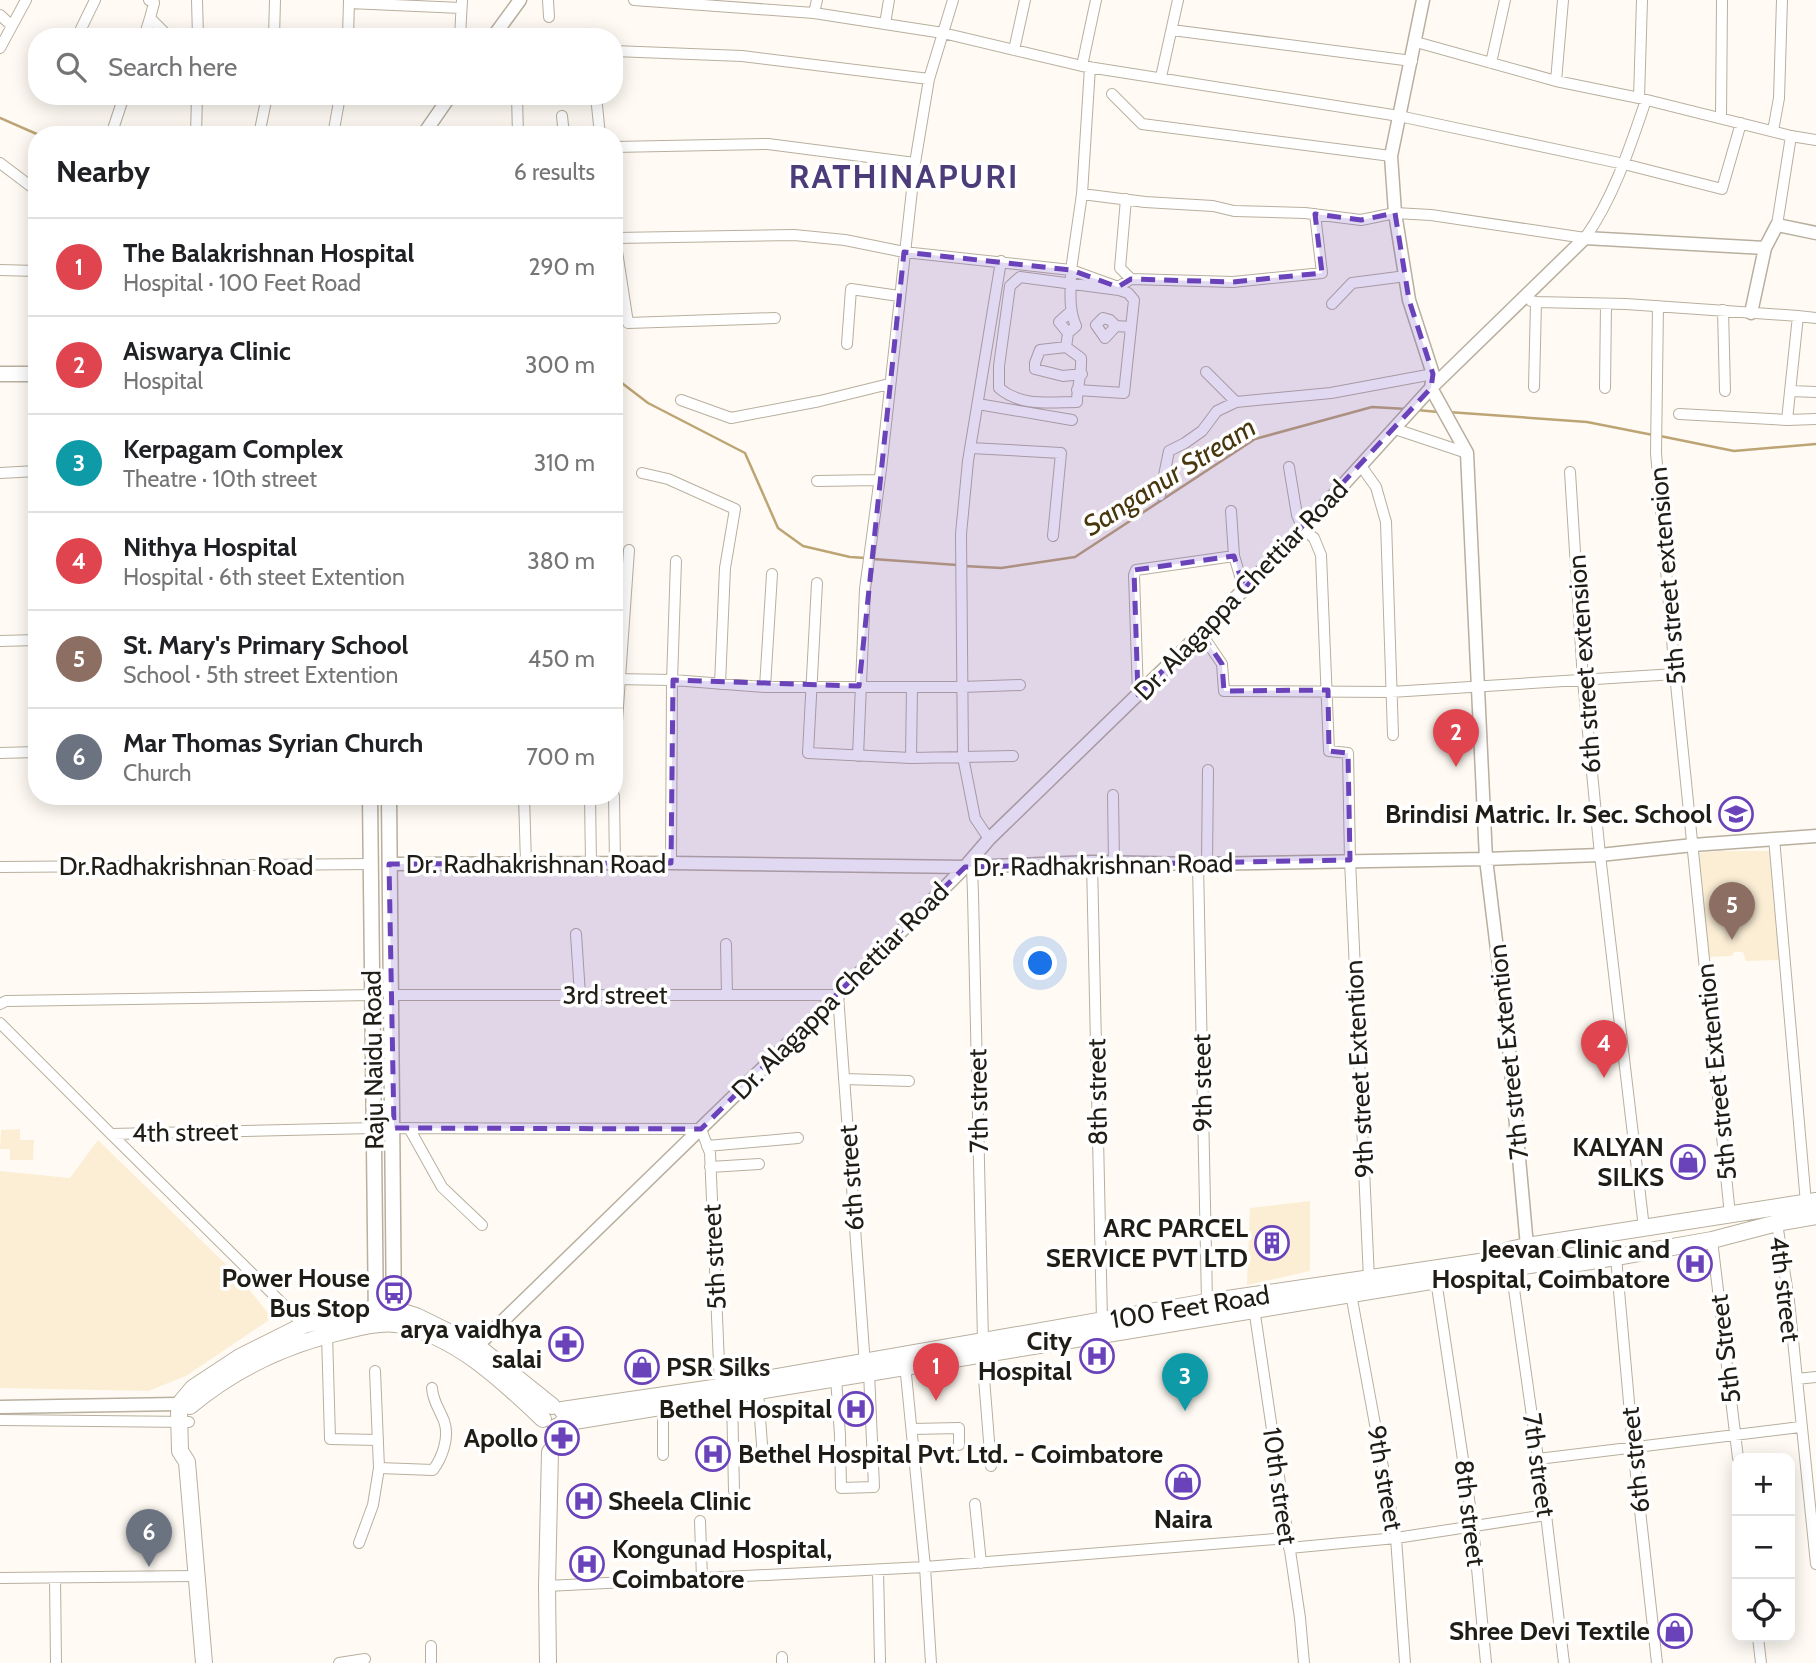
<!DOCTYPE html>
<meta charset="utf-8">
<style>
body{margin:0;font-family:Cabin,sans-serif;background:#f2f2f2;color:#202124}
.controls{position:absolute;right:21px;bottom:21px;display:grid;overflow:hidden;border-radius:14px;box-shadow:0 4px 18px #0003}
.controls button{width:63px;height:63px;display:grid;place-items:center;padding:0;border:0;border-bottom:2px solid #e0e0e0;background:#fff;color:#202124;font:35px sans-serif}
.you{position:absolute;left:1041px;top:964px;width:24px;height:24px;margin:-18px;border:5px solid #fff;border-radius:50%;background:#1a73e8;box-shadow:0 0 0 10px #1a73e833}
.badge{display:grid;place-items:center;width:46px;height:46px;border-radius:50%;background:#6a42ba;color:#fff;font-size:23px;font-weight:700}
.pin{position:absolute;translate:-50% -58px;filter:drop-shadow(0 2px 4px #0008)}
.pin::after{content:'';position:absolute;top:37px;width:24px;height:21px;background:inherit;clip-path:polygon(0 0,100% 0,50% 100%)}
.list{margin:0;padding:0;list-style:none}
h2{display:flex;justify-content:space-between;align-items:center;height:91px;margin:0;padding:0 28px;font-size:30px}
h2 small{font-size:23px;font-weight:400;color:#757577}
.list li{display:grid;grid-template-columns:46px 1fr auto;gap:21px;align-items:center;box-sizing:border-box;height:98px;padding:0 28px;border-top:2px solid #e0e0e0}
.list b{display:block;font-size:26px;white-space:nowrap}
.list p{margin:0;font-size:23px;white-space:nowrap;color:#757577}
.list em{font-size:23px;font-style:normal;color:#757577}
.icon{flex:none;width:38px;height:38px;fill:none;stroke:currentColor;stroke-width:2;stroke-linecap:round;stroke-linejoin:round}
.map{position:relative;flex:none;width:1816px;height:1663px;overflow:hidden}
.search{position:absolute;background:#fff;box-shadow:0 4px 18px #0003;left:28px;top:28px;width:595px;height:77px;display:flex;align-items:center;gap:18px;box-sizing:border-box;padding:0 24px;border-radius:28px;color:#757577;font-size:26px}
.panel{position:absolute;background:#fff;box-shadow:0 4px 18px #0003;left:28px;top:126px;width:595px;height:679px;border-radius:28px}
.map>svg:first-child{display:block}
.built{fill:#fbeed5}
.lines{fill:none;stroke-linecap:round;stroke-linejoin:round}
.stream{stroke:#bda474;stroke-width:2.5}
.minor-casing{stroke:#b8af9e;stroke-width:12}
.tertiary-casing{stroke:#b8af9e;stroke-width:15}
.secondary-casing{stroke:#b8af9e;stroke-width:17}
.primary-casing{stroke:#b8af9e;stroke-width:18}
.minor{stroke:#fff;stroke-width:10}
.tertiary{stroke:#fff;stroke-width:12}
.secondary{stroke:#fff;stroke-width:14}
.primary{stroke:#fff;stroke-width:16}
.marked{fill:#6a42ba;fill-opacity:0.2;stroke:#6a42ba;stroke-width:5;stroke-dasharray:14 9;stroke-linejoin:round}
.labels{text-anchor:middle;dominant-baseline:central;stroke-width:7;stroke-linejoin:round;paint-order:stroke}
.street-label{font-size:26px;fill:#201d16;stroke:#fff}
.poi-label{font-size:26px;font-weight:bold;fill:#201d16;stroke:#fff;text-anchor:end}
.water-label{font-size:28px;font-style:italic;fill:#48360d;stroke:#fff}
.district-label{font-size:33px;font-weight:bold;letter-spacing:2px;fill:#4c3c79;stroke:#fff}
</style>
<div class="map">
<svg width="1816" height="1663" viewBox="0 0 1816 1663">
<rect width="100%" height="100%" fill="#fffbf4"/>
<path class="built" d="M1720 851H1770L1781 960 1746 961 1743 952H1734L1732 956 1708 957 1699 853Z
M20 1129V1140H34L33 1160H10V1149H0L1 1130Z
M98 1140 240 1278 272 1318 186 1376 148 1391 0 1388V1171L70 1178Z
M1310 1201V1271L1247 1285 1250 1208Z"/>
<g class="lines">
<path class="stream" d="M0 118 39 135
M614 377 648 403 745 453 778 528 803 546 850 557 866 558
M1417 410 1438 412
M1448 412 1587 422 1653 435
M1660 436 1734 451 1816 444
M873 559 957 565
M964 566 1001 568 1075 557 1255 439 1372 407 1407 409"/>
<g class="minor-casing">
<path id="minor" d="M149 0 154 3 150 18 169 37
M197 0 198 37
M548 0 549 17
M634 0 814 13 943 33 1082 66 1399 116 1624 164 1722 189 1741 123
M349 3 461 8
M814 13 817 0
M0 15 12 26
M885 24 889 0
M1172 30 1412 61
M77 37 95 0
M144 37 150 18
M274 37 275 0
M348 37 349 0
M460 37 462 0
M1416 42 1556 81 1639 98 1791 136 1816 140
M0 48 26 0
M1014 50 1025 0
M614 51 742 56 929 79
M1491 63 1505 0
M1082 66 1096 0
M1161 77 1178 0
M1556 81 1563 0
M1112 94 1142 124 1391 156
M517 96 518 135
M596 96 600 135
M1639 98 1642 0
M562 116 564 135
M1721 118 1722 0
M1773 131 1779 98 1782 0
M111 135 124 96
M196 135 197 96
M259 135 267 96
M333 135 340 96
M614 147 768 144 915 163
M0 163 37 191
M1082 194 1090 67
M1126 199 1120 268 1131 279
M1777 225 1791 136
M614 232 628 323 775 318
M615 238 794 235 845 240 904 252 1071 270 1082 194 1145 202 1213 206 1234 211 1305 213 1361 220 1395 213 1431 215 1585 238C1614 197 1630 147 1646 100
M0 270 37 271
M1531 301 1536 302 1534 387
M1536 302 1626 304 1798 316 1787 420
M1332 304 1352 283 1406 276
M1658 306 1656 453 1675 674 1730 1215
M1723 310 1725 391
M1798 316 1816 318
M1116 326 1105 338 1096 325 1103 318 1110 320 1116 326 1131 327
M1068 333 1059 322 1070 312
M847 344 851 289 899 296
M1066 347 1040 350 1035 363V369L1063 376 1082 374
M1206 372 1236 402
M1605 388 1606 304
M1077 390 1124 393 1134 300 1128 293 1119 290 1020 277 1010 286 999 366V388C1021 407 1050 402 1077 402 1077 386 1082 374 1081 358L1066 347 1068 333 1076 326C1068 308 1071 290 1071 270L1118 287 1131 279 1233 282 1322 273 1315 214
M1790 391 1816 392
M681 400 731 418 820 401 889 384
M978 404 1072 420
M1679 414 1787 420 1816 419
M1395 429 1467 453
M971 448 1061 453 1053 536
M1361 466 1376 487 1386 522 1393 735
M1289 467 1297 515 1303 529 1314 538 1321 555 1329 751 1348 753 1350 860 1369 1279
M1570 472 1583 680 1600 855 1644 1228
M0 473 37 471
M642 473 668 479 735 509 725 568 720 684
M817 481 879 480
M1160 495 1169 451 1185 443 1202 431 1217 411 1236 402 1331 393 1433 374
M1231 511 1234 556 1244 589
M817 583 808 753 911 758 1013 756
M1201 633 1222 664 1224 691 1391 692 1675 674
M0 641 37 640
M614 679 673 680 765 687H962L1020 685
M765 687 772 574
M1138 695 1134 575 1136 570 1234 556
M616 735 629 550
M0 753 37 752
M858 756 865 589 881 469 915 163 929 79 953 0
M911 758 912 687
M1113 795 1114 863
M524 796 526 864
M590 796 591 864
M614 796 615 864
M1774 838 1806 1203
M989 839 975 818 963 757 961 534 968 461 1001 261
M1092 862 1102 1321
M671 863 672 681 676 561
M1207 863 1208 770
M1198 864 1207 1302
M0 867 371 864
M967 867H972L973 894 983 1341
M576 934 580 995
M726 944 727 995
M391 995H838L865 1365
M0 1004 6 1001 372 995
M0 1023 111 1134 374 1128 701 1129 710 1153 720 1387
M844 1079 909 1081
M409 1128 442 1187 482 1225
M111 1134 304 1325
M707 1146 798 1138
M710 1167 759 1164
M1777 1223 1789 1301 1816 1564
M1712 1240 1738 1458
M1616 1257 1633 1447 1657 1663
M1511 1268 1546 1515 1564 1663
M1436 1280 1473 1526 1486 1663
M1351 1294 1396 1538 1405 1663
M1254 1308 1300 1618 1304 1663
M327 1334 330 1439 378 1440
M982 1353 991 1466
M905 1364 925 1567 931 1663
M836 1378 840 1435 841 1488 874 1487 869 1372
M1797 1379 1816 1377
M758 1391 763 1458
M732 1396 734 1491
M663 1407V1455
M0 1420 189 1422
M912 1429 959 1428V1445
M1538 1459 1800 1427
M379 1468 433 1470C442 1458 450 1437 444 1421 439 1408 433 1402 432 1388
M975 1504 981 1563
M700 1521 702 1578
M359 1543 373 1505 379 1468 375 1371
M1289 1548 1396 1538 1546 1515
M878 1570 880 1661
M0 1578 195 1576
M55 1578 56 1663
M547 1586 925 1567 1287 1538
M1758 1637 1761 1663
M339 1663 365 1659
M431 1663V1646
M782 1663V1657"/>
</g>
<g class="tertiary-casing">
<path id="tertiary" d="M1423 0 1391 156 1395 213 1409 300 1433 374 1431 388 1467 453 1486 859 1509 1048 1527 1246
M493 37 520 0
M423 135 450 96
M1751 313 1765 248 1777 225 1816 233
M389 864 671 863 965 867 1092 862 1198 864 1486 859 1600 855 1693 845 1816 836
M477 1346 838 995 965 867 989 839 1201 633 1303 529 1431 388 1585 238 1765 248
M0 1407 178 1404"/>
</g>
<g class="secondary-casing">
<path id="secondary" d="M0 374H37
M370 796 376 1320
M389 796 394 1320"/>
</g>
<g class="primary-casing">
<path id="primary" d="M182 1401 193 1388 240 1357 304 1325 375 1308 394 1309 416 1316 477 1346 552 1406
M190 1406C236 1367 290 1343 348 1330 363 1326 380 1322 396 1324 454 1334 502 1380 543 1419
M562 1410 720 1387 1207 1302 1493 1260 1509 1250 1527 1246 1816 1201
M179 1412 180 1451 187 1462 204 1663
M562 1423 1536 1264 1560 1266 1616 1257 1712 1240 1777 1223 1816 1216
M548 1663 547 1586 550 1452 555 1446 556 1427"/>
</g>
<use href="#minor" class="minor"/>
<use href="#tertiary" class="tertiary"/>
<use href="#secondary" class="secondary"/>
<use href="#primary" class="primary"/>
</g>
<path class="marked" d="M1395 213 1409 300 1433 374 1431 388 1244 589 1234 556 1134 570 1138 695 1201 633 1222 664 1224 691 1328 690 1329 751 1348 753 1350 860 965 867 701 1129 394 1128 389 864 671 863 673 680 859 686 904 252 1071 270 1118 287 1131 279 1233 282 1322 273 1315 214 1361 220Z"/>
<defs>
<g id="school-ring" transform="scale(1.75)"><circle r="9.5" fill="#fff" stroke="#6a42ba" stroke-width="1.5"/><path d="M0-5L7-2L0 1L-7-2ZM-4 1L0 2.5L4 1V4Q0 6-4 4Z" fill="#6a42ba"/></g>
<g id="shop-ring" transform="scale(1.75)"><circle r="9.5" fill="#fff" stroke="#6a42ba" stroke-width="1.5"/><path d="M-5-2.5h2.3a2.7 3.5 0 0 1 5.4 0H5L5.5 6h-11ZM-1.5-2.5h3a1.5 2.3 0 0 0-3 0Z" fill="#6a42ba"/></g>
<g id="building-ring" transform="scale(1.75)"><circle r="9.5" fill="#fff" stroke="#6a42ba" stroke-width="1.5"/><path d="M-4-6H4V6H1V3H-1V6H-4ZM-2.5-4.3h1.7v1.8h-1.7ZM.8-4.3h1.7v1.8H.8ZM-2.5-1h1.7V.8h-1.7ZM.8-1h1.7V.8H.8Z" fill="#6a42ba"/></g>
<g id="hospital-ring" transform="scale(1.75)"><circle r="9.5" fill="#fff" stroke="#6a42ba" stroke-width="1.5"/><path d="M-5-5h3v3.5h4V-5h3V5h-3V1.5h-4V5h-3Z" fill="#6a42ba"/></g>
<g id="bus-ring" transform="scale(1.75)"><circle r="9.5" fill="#fff" stroke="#6a42ba" stroke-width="1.5"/><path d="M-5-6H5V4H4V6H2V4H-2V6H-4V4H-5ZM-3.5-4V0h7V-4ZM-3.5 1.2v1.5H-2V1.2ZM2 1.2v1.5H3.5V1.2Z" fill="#6a42ba"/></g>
<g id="pharmacy-ring" transform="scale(1.75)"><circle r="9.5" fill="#fff" stroke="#6a42ba" stroke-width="1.5"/><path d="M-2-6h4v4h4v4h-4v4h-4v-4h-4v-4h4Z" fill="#6a42ba"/></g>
</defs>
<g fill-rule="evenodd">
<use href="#school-ring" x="1736" y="814"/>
<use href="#shop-ring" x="1688" y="1162"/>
<use href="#building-ring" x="1272" y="1243"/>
<use href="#hospital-ring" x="1695" y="1264"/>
<use href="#bus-ring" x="394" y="1293"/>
<use href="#pharmacy-ring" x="566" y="1344"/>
<use href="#hospital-ring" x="1097" y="1356"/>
<use href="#shop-ring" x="642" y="1367"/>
<use href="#hospital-ring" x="856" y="1409"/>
<use href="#pharmacy-ring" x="562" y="1438"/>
<use href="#hospital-ring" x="713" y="1454"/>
<use href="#shop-ring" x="1183" y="1482"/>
<use href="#hospital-ring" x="584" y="1501"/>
<use href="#hospital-ring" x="587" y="1564"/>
<use href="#shop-ring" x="1675" y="1631"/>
</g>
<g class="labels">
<g class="street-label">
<text transform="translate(1667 576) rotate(-95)">5th street extension</text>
<text transform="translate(1241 590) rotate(-46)">Dr. Alagappa Chettiar Road</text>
<text transform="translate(1584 664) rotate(-94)">6th street extension</text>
<text x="536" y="864">Dr. Radhakrishnan Road</text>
<text transform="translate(1103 865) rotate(-1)">Dr. Radhakrishnan Road</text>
<text x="186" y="866">Dr.Radhakrishnan Road</text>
<text transform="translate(840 991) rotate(-45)">Dr. Alagappa Chettiar Road</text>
<text x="615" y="995">3rd street</text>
<text transform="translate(1508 1052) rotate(-96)">7th street Extention</text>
<text transform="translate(373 1060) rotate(-91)">Raju Naidu Road</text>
<text transform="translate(1359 1069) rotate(-93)">9th street Extention</text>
<text transform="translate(1716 1072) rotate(-96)">5th street Extention</text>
<text transform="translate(1202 1083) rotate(-91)">9th steet</text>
<text transform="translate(1097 1092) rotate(-91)">8th street</text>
<text transform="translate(978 1101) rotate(-91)">7th street</text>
<text transform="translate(185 1132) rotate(-1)">4th street</text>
<text transform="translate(851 1178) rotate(-94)">6th street</text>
<text transform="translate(714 1257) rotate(-93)">5th street</text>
<text transform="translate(1785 1289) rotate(83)">4th street</text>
<text transform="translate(1190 1307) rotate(-9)">100 Feet Road</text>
<text transform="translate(1725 1349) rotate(-97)">5th Street</text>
<text transform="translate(1635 1460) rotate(-96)">6th street</text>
<text transform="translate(1539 1465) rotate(82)">7th street</text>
<text transform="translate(1385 1478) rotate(80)">9th street</text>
<text transform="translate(1280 1486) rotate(82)">10th street</text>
<text transform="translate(1470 1513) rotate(83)">8th street</text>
</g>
<g class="poi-label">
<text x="1712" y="814">Brindisi Matric. Ir. Sec. School</text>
<text x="1664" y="1147">KALYAN<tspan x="1664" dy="30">SILKS</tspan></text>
<text x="1248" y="1228">ARC PARCEL<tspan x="1248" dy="30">SERVICE PVT LTD</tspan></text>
<text x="1670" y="1249">Jeevan Clinic and<tspan x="1670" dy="30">Hospital, Coimbatore</tspan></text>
<text x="370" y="1278">Power House<tspan x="370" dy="30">Bus Stop</tspan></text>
<text x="542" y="1329">arya vaidhya<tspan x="542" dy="30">salai</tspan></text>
<text x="1072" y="1341">City<tspan x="1072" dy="30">Hospital</tspan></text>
<text x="666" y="1367" text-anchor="start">PSR Silks</text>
<text x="832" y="1409">Bethel Hospital</text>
<text x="538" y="1438">Apollo</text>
<text x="738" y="1454" text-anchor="start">Bethel Hospital Pvt. Ltd. - Coimbatore</text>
<text x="608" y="1501" text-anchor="start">Sheela Clinic</text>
<text x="1183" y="1519" text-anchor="middle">Naira</text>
<text x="612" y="1549" text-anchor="start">Kongunad Hospital,<tspan x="612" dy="30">Coimbatore</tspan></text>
<text x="1650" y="1631">Shree Devi Textile</text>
</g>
<g class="water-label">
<text transform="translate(1169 476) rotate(-32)">Sanganur Stream</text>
</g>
<g class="district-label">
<text x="904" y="176">RATHINAPURI</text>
</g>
</g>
</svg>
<div class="controls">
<button>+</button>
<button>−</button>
<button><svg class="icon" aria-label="locate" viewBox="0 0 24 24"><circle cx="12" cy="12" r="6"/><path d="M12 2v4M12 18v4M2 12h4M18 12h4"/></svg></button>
</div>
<div class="you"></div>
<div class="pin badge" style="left:936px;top:1401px;background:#e0444e">1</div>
<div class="pin badge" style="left:1456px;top:767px;background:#e0444e">2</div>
<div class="pin badge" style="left:1185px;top:1411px;background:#0f9aa8">3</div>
<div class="pin badge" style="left:1604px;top:1078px;background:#e0444e">4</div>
<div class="pin badge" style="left:1732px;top:940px;background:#8d6e63">5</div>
<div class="pin badge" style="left:149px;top:1567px;background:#6b7280">6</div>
<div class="search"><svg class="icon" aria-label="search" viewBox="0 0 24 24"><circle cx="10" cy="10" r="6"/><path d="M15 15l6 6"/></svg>Search here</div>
<section class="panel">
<h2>Nearby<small>6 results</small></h2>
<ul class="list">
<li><span class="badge" style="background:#e0444e">1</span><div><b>The Balakrishnan Hospital</b><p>Hospital · 100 Feet Road</p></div><em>290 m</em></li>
<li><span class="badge" style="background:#e0444e">2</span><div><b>Aiswarya Clinic</b><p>Hospital</p></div><em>300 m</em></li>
<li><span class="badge" style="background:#0f9aa8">3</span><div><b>Kerpagam Complex</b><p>Theatre · 10th street</p></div><em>310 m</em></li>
<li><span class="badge" style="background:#e0444e">4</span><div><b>Nithya Hospital</b><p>Hospital · 6th steet Extention</p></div><em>380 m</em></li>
<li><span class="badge" style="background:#8d6e63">5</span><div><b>St. Mary's Primary School</b><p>School · 5th street Extention</p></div><em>450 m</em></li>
<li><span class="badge" style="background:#6b7280">6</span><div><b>Mar Thomas Syrian Church</b><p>Church</p></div><em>700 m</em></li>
</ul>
</section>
</div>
